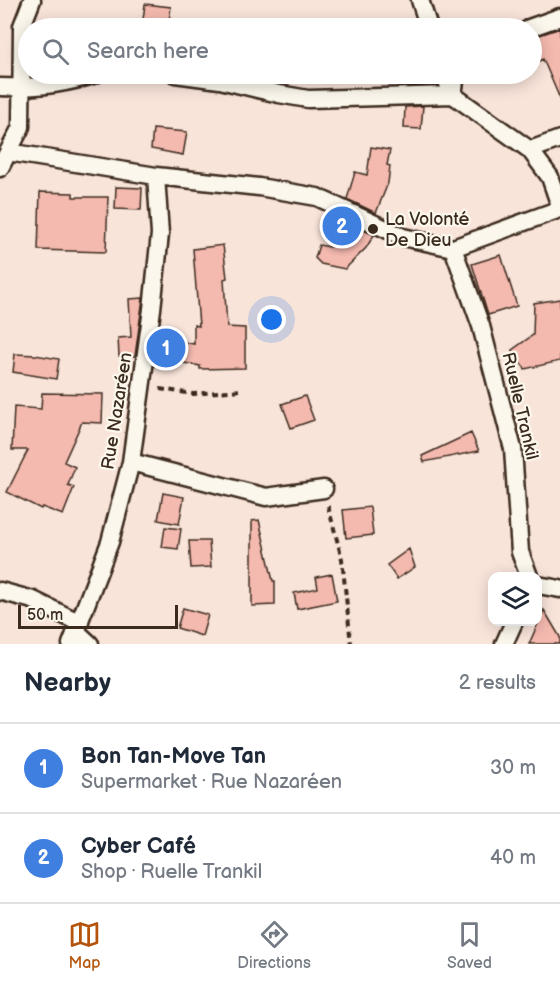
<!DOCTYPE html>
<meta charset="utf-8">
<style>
body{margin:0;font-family:"Balsamiq Sans",sans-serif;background:#f2f2f3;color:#1f2937}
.controls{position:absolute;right:18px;bottom:18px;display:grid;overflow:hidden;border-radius:12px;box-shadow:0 3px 15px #0003}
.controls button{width:54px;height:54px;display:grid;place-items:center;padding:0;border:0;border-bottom:2px solid #e0e1e3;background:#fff;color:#1f2937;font:30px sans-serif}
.scale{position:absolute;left:18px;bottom:15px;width:160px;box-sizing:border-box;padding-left:6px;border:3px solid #3b2a1e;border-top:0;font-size:16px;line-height:21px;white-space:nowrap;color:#3b2a1e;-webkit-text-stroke:4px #fbf7ec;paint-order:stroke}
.you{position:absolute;left:272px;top:320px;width:21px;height:21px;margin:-15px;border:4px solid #fff;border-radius:50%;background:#1a73e8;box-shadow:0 0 0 9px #1a73e833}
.badge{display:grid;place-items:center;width:39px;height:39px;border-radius:50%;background:#b45309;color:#fff;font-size:20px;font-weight:700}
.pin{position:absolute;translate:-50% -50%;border:3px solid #fff;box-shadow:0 2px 6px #0006}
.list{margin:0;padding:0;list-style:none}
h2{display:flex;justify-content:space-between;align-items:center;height:78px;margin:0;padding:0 24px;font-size:26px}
h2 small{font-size:20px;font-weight:400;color:#747a83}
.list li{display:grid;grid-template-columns:39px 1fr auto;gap:18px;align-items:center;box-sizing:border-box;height:90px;padding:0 24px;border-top:2px solid #e0e1e3}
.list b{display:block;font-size:22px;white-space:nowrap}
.list p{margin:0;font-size:20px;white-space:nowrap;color:#747a83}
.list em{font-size:20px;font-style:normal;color:#747a83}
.icon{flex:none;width:33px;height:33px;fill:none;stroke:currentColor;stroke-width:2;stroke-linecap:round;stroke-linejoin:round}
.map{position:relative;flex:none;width:560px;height:644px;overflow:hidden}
.search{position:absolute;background:#fff;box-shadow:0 3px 15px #0003;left:18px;right:18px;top:18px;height:66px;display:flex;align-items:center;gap:15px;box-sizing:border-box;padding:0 21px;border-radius:33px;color:#747a83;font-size:22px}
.sheet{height:258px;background:#fff}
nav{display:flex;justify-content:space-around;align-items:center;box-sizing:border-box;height:84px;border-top:2px solid #e0e1e3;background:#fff;font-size:16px;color:#747a83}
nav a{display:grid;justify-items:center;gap:3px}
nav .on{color:#b45309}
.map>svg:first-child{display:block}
.building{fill:#f4b9af;stroke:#3b2a1e;stroke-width:1.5}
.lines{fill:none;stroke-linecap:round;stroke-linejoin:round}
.minor-casing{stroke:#3b2a1e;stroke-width:21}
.path{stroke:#3b2a1e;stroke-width:4;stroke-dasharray:6 4.5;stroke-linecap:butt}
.minor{stroke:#fbf7ec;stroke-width:16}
.poi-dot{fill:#3b2a1e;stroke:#fbf7ec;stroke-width:2}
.labels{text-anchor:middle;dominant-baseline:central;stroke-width:4.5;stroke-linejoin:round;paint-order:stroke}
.poi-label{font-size:18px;fill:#3b2a1e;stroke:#fbf7ec;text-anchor:start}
.street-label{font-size:18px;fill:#3b2a1e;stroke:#fbf7ec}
</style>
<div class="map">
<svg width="560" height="644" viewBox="0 0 560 644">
<rect width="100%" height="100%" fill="#f9e4da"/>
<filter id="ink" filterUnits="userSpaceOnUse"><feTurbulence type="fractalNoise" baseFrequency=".0167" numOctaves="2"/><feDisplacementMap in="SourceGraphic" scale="12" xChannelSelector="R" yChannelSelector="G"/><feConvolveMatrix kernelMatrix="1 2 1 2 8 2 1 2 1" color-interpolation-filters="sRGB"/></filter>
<g filter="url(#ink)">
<path class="building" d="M145 4 171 7 168 28H142Z
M560 28V99L543 59 531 65V38Z
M407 74H425L424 85 407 86Z
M423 106 421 129 404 128 405 107Z
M153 129 187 132 183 155 151 149Z
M371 147 390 150 387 165 390 166 388 183 376 213 347 199 355 172 367 175Z
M116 187 142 188 141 210 115 209Z
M40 192 73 193V197H108L106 252 38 250Z
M338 218 374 235 366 248 345 269 321 264 315 258 319 245 330 247Z
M223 245 227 278 224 279 227 327 245 328V368L200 369V366L156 358 159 337 194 344V325L199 326 193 249Z
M501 255 517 306 488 315 472 264Z
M143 298 135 356H119L118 338 131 337 129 299Z
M560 299V361L525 369 512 350 533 335 534 303Z
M15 354 35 355 59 359 56 379 13 372Z
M42 393 103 394 102 423 82 422 64 462 75 467 68 485 74 487 63 515 42 507 41 509 7 492 28 450H12L14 407 41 409Z
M305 396 314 420 291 428 282 404Z
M471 433 479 451 424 462 422 456Z
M163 493 184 497 179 524 158 520Z
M370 507 373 535 346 538 343 510Z
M259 520 273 581H275V605L252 606V521Z
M165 527 181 529 178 549 162 547Z
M189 541H209L211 567 191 568Z
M409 549 415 567 397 579 387 565Z
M332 574 337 601 297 609 294 593 318 588 316 577Z
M183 608 208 615 202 636 177 628Z
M544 610 560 637V644H529Z"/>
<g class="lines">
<g class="minor-casing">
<path id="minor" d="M420 0 429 28
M529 28 560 17
M175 74 220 80 279 94 308 99 453 95 456 74
M444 74 453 95 530 150 550 177 560 206
M0 87C32 88 66 84 96 74
M530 150 560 139
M8 152 156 176 259 187 317 197 403 237 453 248 560 209
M0 168 21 127 22 26 32 0
M453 248 481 326 513 449 520 552 529 576
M131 462 266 497 324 489
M538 585 560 589
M0 591 33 600 80 623
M76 631 90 644
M71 644 110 542 131 462 152 309 160 234 156 176
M504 644 514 622"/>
</g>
<path class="path" d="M160 389 193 394 241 390
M328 506 342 559 351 644"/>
<use href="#minor" class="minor"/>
</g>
</g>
<circle class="poi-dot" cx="373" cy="229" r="6"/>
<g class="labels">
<g class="poi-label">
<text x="385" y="219">La Volonté<tspan x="385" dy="21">De Dieu</tspan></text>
</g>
<g class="street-label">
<text transform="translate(520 406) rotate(77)">Ruelle Trankil</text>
<text transform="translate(117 411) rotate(-81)">Rue Nazaréen</text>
</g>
</g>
</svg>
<div class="controls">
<button><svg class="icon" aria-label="layers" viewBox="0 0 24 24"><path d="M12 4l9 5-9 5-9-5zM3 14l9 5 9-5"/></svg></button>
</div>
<div class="scale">50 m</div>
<div class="you"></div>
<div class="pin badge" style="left:166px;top:348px;background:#3f7fe0">1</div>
<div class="pin badge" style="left:342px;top:226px;background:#3f7fe0">2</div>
<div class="search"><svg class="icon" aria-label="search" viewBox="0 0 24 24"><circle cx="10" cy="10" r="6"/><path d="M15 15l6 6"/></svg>Search here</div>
</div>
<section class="sheet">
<h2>Nearby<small>2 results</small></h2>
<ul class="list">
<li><span class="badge" style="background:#3f7fe0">1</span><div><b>Bon Tan-Move Tan</b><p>Supermarket · Rue Nazaréen</p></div><em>30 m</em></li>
<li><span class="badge" style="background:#3f7fe0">2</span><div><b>Cyber Café</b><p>Shop · Ruelle Trankil</p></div><em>40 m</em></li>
</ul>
</section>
<nav>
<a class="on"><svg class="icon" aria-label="map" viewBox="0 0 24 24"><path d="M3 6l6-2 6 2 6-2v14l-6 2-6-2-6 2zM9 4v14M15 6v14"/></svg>Map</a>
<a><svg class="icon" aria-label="directions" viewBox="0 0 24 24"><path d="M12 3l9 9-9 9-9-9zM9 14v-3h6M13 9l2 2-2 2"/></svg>Directions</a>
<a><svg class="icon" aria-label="saved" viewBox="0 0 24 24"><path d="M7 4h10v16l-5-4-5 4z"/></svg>Saved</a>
</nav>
